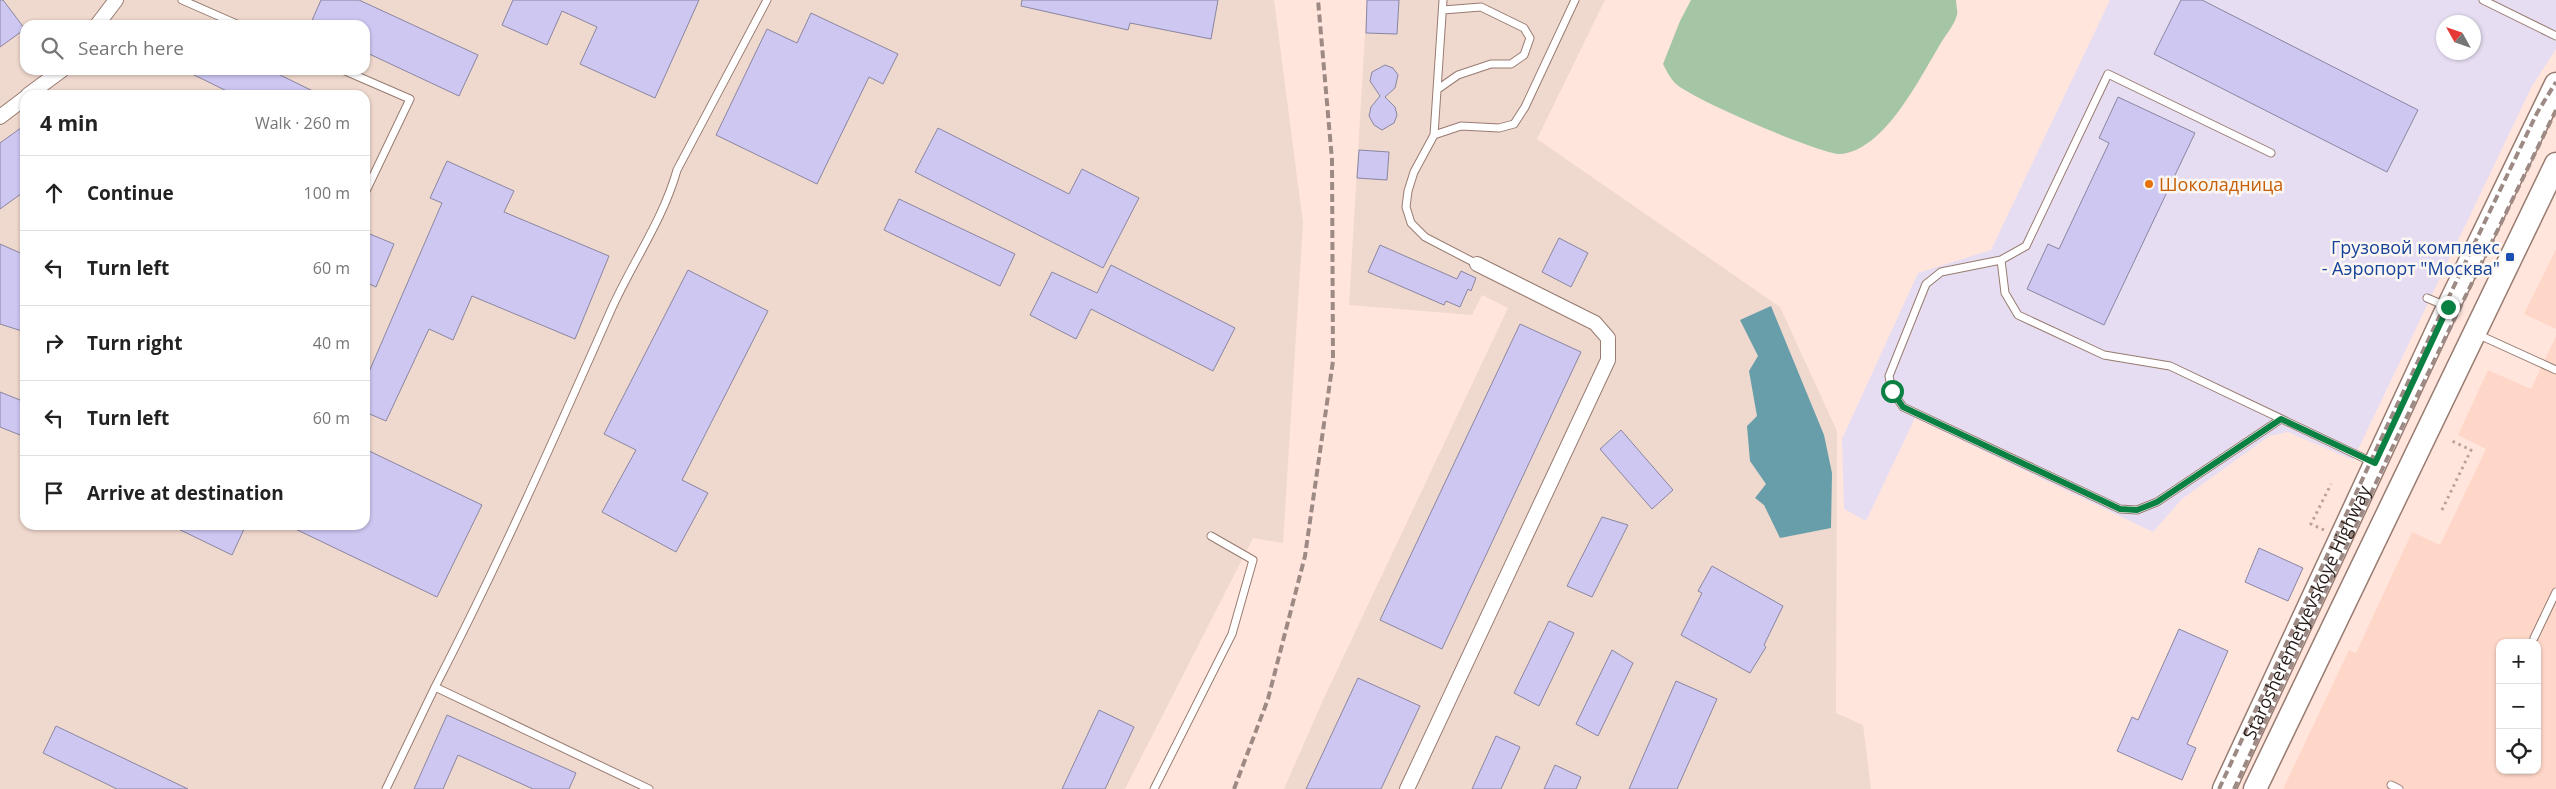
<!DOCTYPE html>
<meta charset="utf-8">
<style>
body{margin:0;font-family:"Open Sans",sans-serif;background:#f2f2f2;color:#222}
.controls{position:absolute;right:15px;bottom:15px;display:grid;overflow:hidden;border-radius:10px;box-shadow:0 1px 4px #0004}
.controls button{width:45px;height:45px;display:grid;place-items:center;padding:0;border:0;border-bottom:1px solid #e0e0e0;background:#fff;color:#222;font:25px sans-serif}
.compass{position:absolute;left:2436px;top:15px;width:45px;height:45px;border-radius:50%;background:#fff;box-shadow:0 1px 4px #0004;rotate:310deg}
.stop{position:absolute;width:15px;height:15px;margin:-11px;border:4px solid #0b8043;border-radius:50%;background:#fff}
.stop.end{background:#0b8043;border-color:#fff;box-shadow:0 1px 5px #0008}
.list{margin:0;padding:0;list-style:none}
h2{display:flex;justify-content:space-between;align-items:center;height:65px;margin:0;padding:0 20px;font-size:21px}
h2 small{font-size:16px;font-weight:400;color:#767676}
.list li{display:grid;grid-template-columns:32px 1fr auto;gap:15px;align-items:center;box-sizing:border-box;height:75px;padding:0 20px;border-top:1px solid #e0e0e0}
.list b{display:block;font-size:19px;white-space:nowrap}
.list em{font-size:16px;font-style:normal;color:#767676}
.icon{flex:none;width:28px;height:28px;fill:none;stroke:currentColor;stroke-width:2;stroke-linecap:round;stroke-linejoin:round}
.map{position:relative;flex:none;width:2556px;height:789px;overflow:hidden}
.search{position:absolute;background:#fff;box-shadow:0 1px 4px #0004;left:20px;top:20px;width:350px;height:55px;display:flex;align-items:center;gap:12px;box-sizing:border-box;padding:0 18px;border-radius:15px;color:#767676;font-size:19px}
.panel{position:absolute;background:#fff;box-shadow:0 1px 4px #0004;left:20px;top:90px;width:350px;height:440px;border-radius:15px}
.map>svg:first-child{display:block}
.commercial{fill:#e6ddf2;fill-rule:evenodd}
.industrial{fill:#efd8cd;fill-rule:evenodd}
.built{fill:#ffd7c9;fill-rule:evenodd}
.green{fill:#a5c6a5}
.water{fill:#679ea9}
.building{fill:#cdc7f2;stroke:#8a86a0}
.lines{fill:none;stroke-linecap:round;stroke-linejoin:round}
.lane-casing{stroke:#987b71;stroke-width:9}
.street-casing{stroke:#987b71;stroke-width:16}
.primary-casing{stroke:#987b71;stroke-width:25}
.path{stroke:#b8a39b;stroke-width:3;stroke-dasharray:2.5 4;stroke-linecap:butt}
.lane{stroke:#fff;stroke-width:7}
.street{stroke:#fff;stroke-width:14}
.primary{stroke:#fff;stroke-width:22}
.rail{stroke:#9e8a84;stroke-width:4;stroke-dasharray:8 4;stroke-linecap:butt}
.route{stroke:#0b8043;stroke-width:6}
.food-dot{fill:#e8710a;stroke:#fdf7f4;stroke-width:2}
.transit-dot{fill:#1a4fb4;stroke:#fdf7f4;stroke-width:2}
.labels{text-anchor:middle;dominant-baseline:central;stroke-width:5;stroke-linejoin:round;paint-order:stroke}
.food-label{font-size:18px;fill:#c56008;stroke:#fdf7f4;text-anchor:start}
.transit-label{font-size:18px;fill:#164399;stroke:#fdf7f4;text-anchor:end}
.street-label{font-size:18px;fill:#271c18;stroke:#fdf7f4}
</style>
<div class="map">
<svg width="2556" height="789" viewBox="0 0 2556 789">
<rect width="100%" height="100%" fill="#ffe5dc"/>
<path class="commercial" d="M2110 0H2556V49L2532 86 2353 460 2288 432 2269 436 2182 499 2153 532 1915 418 1866 521 1844 509 1842 439 1918 273 1991 250ZM2444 22H2474V52H2444Z"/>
<path class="industrial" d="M0 0H1274L1303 223 1283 543 1253 538 1125 789H0ZM25 25H365V70H25ZM25 95H365V525H25Z
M1367 0H1605L1537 139 1780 307 1837 431 1836 713 1863 725 1871 789H1284L1324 698 1508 308 1482 295 1472 315 1349 305Z"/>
<path class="built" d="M2556 249V329L2524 314Z
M2556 336V789H2283L2349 650 2356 653 2412 532 2440 545 2486 449 2458 435 2488 370 2531 389ZM2500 643H2537V770H2500Z"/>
<path class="green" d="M1691 0H1956C1956 5 1958 11 1957 15 1954 26 1943 38 1938 48 1918 81 1884 150 1841 154 1824 156 1687 97 1675 83 1670 78 1666 70 1663 64L1680 21Z"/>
<path class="water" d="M1771 306 1824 435 1832 473 1831 528 1780 538 1764 505 1755 498 1766 484 1750 461 1747 426 1757 416 1749 371 1758 356 1740 320Z"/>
<path class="building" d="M0 0H3L25 29 0 47Z
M321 0H359L478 55 459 96 365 52V25H310Z
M513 0H699L655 98 580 64 597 27 562 11 547 45 502 25Z
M1022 0H1218L1211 39 1130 23 1128 30 1021 6Z
M1367 0H1399L1397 34 1366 33Z
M2181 0H2202L2418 110 2387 172 2154 54Z
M811 13 898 54 883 84 869 77 817 184 716 135 767 29 797 43Z
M1385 65 1393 68 1398 75 1395 88 1385 97 1395 107 1397 115 1394 123 1382 130 1374 125 1369 116 1371 107 1380 96 1370 81 1372 72Z
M184 70H270L321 95H235Z
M2118 97 2195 133 2104 325 2027 289 2048 244 2059 249 2109 143 2099 138Z
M25 125V191L0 209V143Z
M938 128 1069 194 1082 169 1139 198 1103 268 915 172Z
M1359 150 1389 152 1387 180 1357 178Z
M447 161 514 191 504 212 609 256 575 339 472 296 453 340 429 329 386 421 365 412V381L442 203 430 198Z
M899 199 1015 254 1000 286 884 230Z
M365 232 394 244 376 287 365 282Z
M1559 238 1588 253 1571 287 1542 272Z
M0 244 25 255V332L0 324Z
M1380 245 1457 279 1461 271 1476 278 1471 291 1468 289 1460 307 1446 301 1444 305 1368 272Z
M1111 265 1235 328 1213 371 1091 309 1076 339 1030 315 1052 272 1097 293Z
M688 270 768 311 682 480 708 493 676 552 602 512 636 450 604 434Z
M1520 324 1581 352 1442 649 1380 620Z
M0 392 25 402V437L0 427Z
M1621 430 1673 490 1652 509 1600 449Z
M365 449 482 505 437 597 287 525H365Z
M1602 517 1628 525 1592 597 1567 586Z
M170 525H246L232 555Z
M2259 548 2303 568 2288 601 2245 582Z
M1712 566 1783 606 1764 645 1766 647 1750 673 1681 635 1702 593 1698 591Z
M1549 621 1574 633 1539 706 1514 693Z
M2179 629 2228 651 2187 744 2196 748 2182 780 2117 751 2132 717 2138 720Z
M1612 650 1633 663 1598 736 1576 724Z
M1358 678 1420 706 1381 789H1306Z
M1676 681 1717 699 1677 789H1629Z
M1099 710 1134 727 1105 789H1062Z
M447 715 576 773 569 789H533L458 755 443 789H414Z
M56 726 188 789H117L43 753Z
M1496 736 1520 747 1501 789H1472Z
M1555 765 1581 777 1576 789H1544Z"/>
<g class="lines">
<g class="lane-casing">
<path id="lane" d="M182 0 239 25
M1443 0 1434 135 1414 172 1408 191 1406 207 1411 223 1425 237 1477 264
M2483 0 2556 36
M343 70 410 99 365 193
M1438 89 1458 75 1491 64H1511L1524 55 1530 38 1524 28 1481 7 1443 10
M1434 135 1461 126 1499 128 1514 124 1525 107 1575 0
M2271 153 2108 74 2026 246 2001 260 1941 272 1926 284 1889 376 1892 391 1903 407 2120 509 2137 510 2157 502 2281 419
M2001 260 2005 293 2018 315 2104 355 2170 366 2372 462
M2427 298 2446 306
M2477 334 2556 370
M2534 638 2556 592
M435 687C499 563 555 437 611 310 632 263 663 220 677 170L767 0
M2391 785 2399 789
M386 789 435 687 649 789
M1154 789 1232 634 1253 560 1211 536"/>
</g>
<g class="street-casing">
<path id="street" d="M97 25 116 0
M28 95 62 70
M0 117 25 98
M1407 789 1608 360V338L1595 323 1477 264"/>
</g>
<g class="primary-casing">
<g id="primary">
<path id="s1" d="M2224 789 2448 307 2556 84"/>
<path d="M2255 789 2556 164"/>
</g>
</g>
<path class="path" d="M2442 510 2471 450 2450 440
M2324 530 2311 524 2331 484"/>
<use href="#lane" class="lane"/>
<use href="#street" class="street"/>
<use href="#primary" class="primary"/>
<path class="rail" d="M1234 789 1268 699 1305 556 1333 361 1332 160 1318 0
M2219 789 2388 424 2537 113 2556 82
M2234 789 2400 431 2556 110"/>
</g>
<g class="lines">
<path class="route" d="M1892 391 1903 407 2120 509 2137 510 2157 502 2281 419 2375 463 2448 307"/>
</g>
<circle class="food-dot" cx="2149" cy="184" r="5"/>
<rect class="transit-dot" x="2505" y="252" width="10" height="10" rx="2.5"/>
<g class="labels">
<g class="food-label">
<text x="2159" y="184">Шоколадница</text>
</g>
<g class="transit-label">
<text x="2500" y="247">Грузовой комплекс<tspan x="2500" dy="21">- Аэропорт "Москва"</tspan></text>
</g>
<g class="street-label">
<text stroke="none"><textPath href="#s1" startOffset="195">Starosheremetyevskoye Highway</textPath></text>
</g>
</g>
</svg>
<div class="controls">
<button>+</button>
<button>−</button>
<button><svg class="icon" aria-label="locate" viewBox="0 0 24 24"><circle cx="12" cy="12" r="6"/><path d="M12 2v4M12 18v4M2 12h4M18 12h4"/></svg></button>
</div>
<svg class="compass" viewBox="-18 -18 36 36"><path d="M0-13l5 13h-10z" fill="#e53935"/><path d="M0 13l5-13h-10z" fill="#767676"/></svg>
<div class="stop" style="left:1892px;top:391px"></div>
<div class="stop end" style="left:2448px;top:307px"></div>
<div class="search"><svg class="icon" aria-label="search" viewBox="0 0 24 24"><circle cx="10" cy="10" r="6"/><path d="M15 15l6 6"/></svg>Search here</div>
<section class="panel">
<h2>4 min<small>Walk · 260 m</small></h2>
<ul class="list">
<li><svg class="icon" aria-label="ahead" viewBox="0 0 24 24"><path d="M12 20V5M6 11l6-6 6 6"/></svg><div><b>Continue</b></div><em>100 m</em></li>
<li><svg class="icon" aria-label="left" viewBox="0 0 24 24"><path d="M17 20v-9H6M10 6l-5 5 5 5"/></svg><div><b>Turn left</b></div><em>60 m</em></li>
<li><svg class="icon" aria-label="right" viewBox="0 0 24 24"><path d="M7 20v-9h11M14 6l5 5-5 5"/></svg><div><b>Turn right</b></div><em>40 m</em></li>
<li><svg class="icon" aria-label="left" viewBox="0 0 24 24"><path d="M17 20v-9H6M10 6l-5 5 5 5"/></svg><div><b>Turn left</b></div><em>60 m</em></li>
<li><svg class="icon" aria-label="arrive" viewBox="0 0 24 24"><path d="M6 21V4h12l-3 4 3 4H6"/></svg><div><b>Arrive at destination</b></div></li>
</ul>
</section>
</div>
